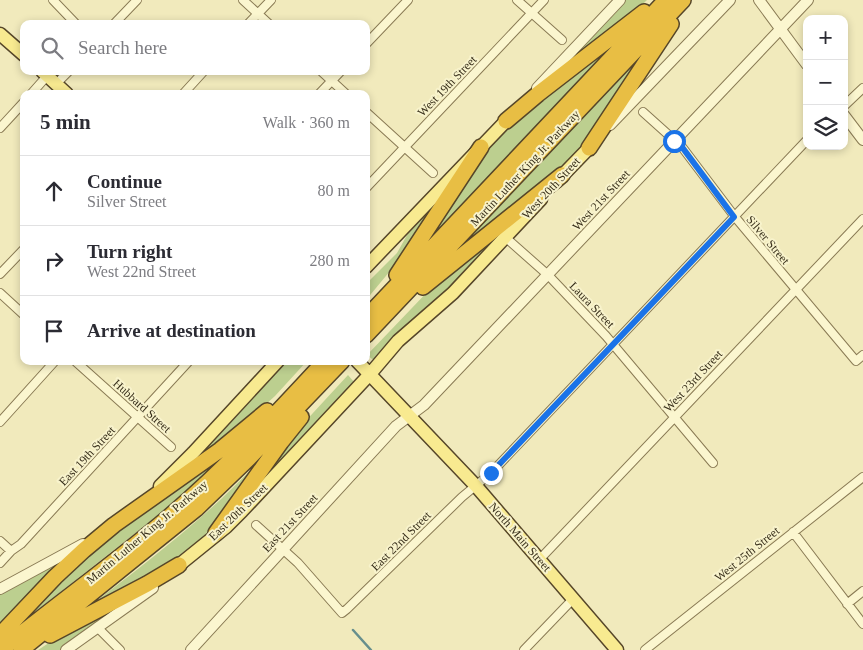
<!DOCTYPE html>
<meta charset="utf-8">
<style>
body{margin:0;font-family:Georgia,serif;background:#f2f2f3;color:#2b2b33}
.controls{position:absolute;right:15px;top:15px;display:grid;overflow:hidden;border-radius:10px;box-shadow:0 2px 8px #0003}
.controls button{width:45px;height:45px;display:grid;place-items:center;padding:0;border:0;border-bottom:1px solid #e1e1e2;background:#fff;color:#2b2b33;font:25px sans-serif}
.stop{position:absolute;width:15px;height:15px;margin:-11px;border:4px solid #1a73e8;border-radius:50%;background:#fff}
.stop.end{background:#1a73e8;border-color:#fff;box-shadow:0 1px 5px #0008}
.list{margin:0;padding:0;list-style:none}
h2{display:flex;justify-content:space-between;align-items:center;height:65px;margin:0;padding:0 20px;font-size:21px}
h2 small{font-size:16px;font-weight:400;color:#7c7c81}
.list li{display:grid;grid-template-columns:32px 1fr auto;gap:15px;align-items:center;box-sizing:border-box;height:70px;padding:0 20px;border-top:1px solid #e1e1e2}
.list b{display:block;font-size:19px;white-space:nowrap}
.list p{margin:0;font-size:16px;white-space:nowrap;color:#7c7c81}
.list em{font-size:16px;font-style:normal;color:#7c7c81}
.icon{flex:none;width:28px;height:28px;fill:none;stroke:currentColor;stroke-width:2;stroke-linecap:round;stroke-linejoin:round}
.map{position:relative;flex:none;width:863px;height:650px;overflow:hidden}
.search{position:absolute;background:#fff;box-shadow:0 2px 8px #0003;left:20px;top:20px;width:350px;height:55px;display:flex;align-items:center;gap:12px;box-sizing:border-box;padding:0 18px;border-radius:10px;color:#7c7c81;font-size:19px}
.panel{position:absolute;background:#fff;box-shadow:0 2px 8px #0003;left:20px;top:90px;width:350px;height:275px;border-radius:10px}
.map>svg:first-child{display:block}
.green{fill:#bccf8f}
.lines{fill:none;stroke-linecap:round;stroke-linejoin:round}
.stream{stroke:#678f8d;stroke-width:2.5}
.minor-casing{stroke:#897a54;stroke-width:10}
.tertiary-casing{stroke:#897a54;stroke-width:12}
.primary-casing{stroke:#564629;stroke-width:15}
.motorway-casing{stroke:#564629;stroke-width:18}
.minor{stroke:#fbf6cf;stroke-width:8}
.tertiary{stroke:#fbf6cf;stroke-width:10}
.primary{stroke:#f8ea90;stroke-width:12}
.motorway{stroke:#e8be44;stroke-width:15}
.route{stroke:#1a73e8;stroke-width:6}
.labels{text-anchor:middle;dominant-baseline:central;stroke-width:4;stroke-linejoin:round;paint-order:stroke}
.street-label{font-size:12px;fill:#372e1a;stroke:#f8f3cc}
</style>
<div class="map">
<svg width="863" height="650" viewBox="0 0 863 650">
<rect width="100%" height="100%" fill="#f1eabc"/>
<path class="green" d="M625 0H647L623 23 550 78Z
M619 40 407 265 477 164 491 146 522 115Z
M651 44 582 146 553 178 437 268 522 183Z
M459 176 405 253 366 300V284L397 253 411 228Z
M511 223 474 267 375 359H372L367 355 433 286Z
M285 361H307L275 396 243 425 189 463Z
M348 375 354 382 242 506 301 426Z
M223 454 203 476 161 513 17 626 78 561Z
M264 455 217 522 206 536 176 563 86 609C148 561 212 514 264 455Z
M67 558 0 626V593Z
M134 598 61 650H38L61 635Z"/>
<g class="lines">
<path class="stream" d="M353 630 371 650"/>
<g class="minor-casing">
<path id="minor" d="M53 0 76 24
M243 0 269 24
M517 0 562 40
M114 24 137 0
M248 24 271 0
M366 44 408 0
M321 71 346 94
M56 84 69 71
M31 94 47 76
M183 94 204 71
M319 94 341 71
M844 106 863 88
M366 112 433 173
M643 112 682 147 735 217 856 361 863 355
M0 128 24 102
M366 188 544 0
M505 237 548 275 606 336 713 463
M0 274 24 249
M0 293 24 315
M75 361 171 447
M0 422 55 361
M256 525 298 563 342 613 347 609 462 497 491 473 807 140
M793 532 863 624
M0 541 11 551
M539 560 863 219
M0 563 11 551 21 544 189 361
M847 604 863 591
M97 627 120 650
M524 650 573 599
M645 650 863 477"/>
</g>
<g class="tertiary-casing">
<path id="tertiary" d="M759 0 807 65
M537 88 620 0
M844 115 863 140
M610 125 730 0
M0 589 83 544
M66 650 153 588
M191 650 396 426 424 405 808 0"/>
</g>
<g class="primary-casing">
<path id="primary" d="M0 34 24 55
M42 71 67 94
M556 182 589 148
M366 267 506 121
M357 361 476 486 617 650
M160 486 193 453 278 361
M179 565 226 527 242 511 370 374 398 341 453 293 541 199"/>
</g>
<g class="motorway-casing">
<path id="motorway" d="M506 121 538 94 644 12
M589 148 671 24
M397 275 481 147
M423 287 562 175
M366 318 666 0
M366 335 683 0
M216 533 281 442 301 417
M0 635 55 577 84 550 114 525 220 450 267 411
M50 635 147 584 179 565
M1 650C56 605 115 563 170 516 226 468 275 415 325 361
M21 650 196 509 249 458 342 361"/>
</g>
<use href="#minor" class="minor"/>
<use href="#tertiary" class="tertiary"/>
<use href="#primary" class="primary"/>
<use href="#motorway" class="motorway"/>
</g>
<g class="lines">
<path class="route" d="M491 473 734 217 682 147 674 141"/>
</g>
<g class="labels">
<g class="street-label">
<text transform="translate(447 86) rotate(-46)">West 19th Street</text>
<text transform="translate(525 168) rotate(-47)">Martin Luther King Jr. Parkway</text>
<text transform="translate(551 188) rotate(-47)">West 20th Street</text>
<text transform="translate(601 200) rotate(-47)">West 21st Street</text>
<text transform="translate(768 240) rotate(50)">Silver Street</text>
<text transform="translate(592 305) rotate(46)">Laura Street</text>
<text transform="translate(693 381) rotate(-47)">West 23rd Street</text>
<text transform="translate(142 406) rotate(42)">Hubbard Street</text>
<text transform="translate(87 456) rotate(-47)">East 19th Street</text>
<text transform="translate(238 512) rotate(-44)">East 20th Street</text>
<text transform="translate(290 523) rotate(-47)">East 21st Street</text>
<text transform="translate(147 532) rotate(-40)">Martin Luther King Jr. Parkway</text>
<text transform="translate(520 537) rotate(49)">North Main Street</text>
<text transform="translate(401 541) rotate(-45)">East 22nd Street</text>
<text transform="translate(747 554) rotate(-39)">West 25th Street</text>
</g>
</g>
</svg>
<div class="controls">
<button>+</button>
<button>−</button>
<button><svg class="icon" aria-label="layers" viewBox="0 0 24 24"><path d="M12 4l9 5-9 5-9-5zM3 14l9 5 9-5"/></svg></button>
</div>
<div class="stop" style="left:674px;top:141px"></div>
<div class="stop end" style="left:491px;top:473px"></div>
<div class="search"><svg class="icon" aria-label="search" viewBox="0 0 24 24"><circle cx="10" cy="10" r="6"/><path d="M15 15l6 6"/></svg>Search here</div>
<section class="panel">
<h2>5 min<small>Walk · 360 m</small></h2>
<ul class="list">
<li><svg class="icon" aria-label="ahead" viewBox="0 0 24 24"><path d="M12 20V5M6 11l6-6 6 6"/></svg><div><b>Continue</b><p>Silver Street</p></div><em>80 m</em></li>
<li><svg class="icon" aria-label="right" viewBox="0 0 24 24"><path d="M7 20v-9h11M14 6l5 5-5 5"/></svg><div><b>Turn right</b><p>West 22nd Street</p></div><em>280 m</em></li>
<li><svg class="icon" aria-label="arrive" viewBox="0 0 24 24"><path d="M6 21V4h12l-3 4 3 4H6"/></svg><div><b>Arrive at destination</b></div></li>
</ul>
</section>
</div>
